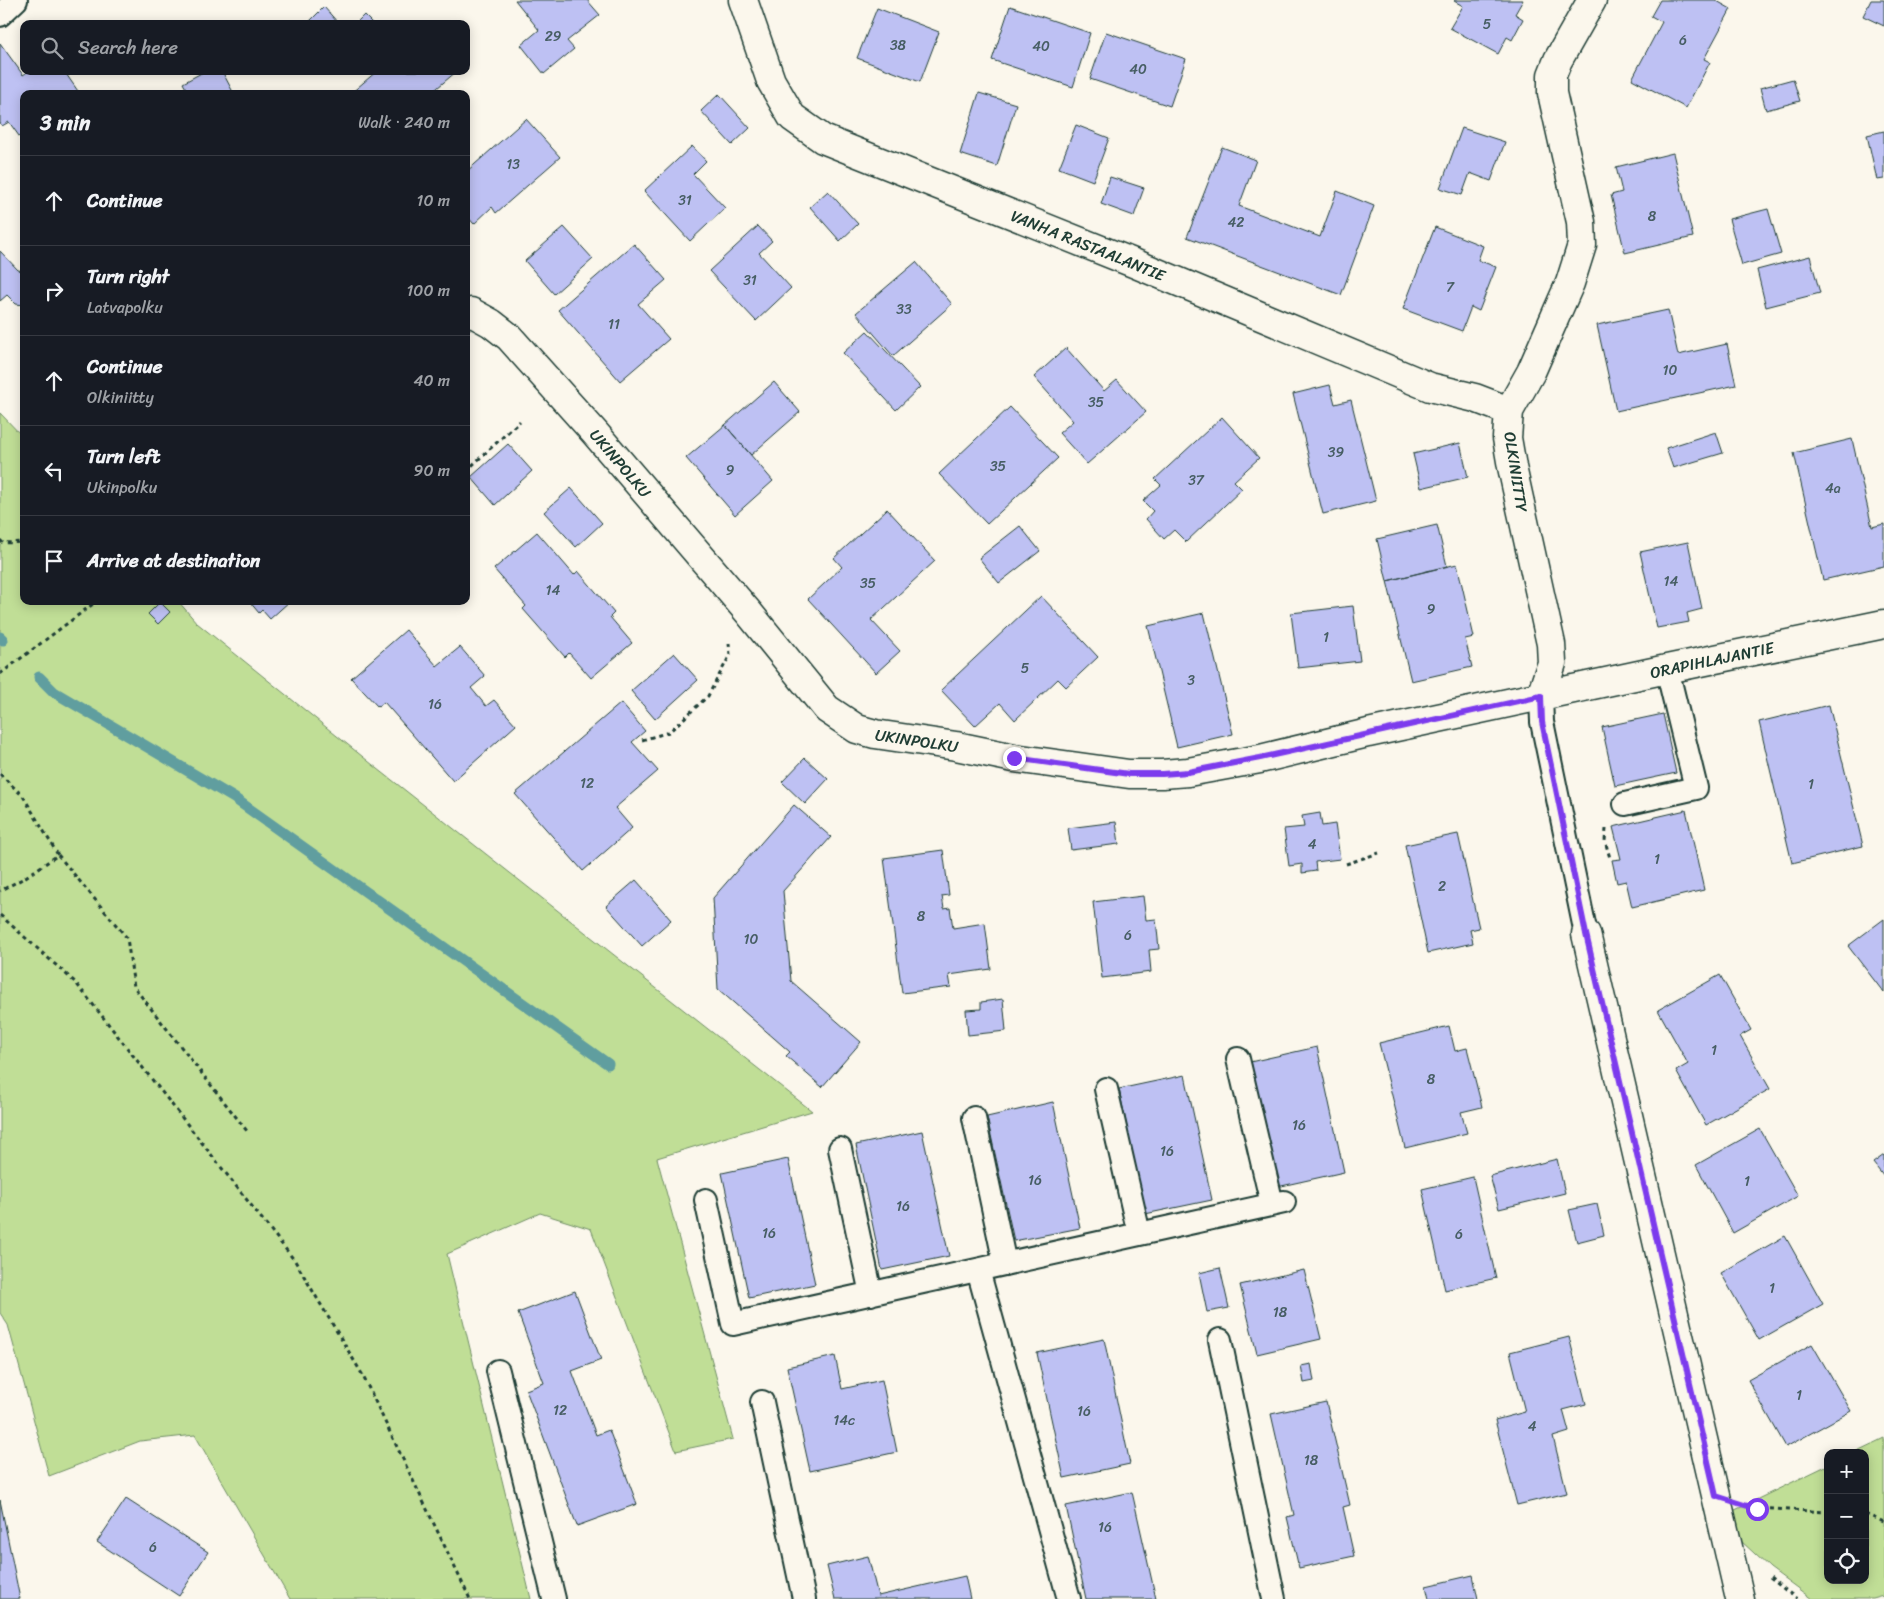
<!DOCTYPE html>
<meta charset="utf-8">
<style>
body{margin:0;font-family:Sriracha,sans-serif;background:#242831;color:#f1f3f6}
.controls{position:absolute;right:15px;bottom:15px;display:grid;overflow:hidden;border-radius:10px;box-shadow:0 2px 12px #0003}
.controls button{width:45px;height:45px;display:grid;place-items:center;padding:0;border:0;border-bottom:1px solid #363941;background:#171b24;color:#f1f3f6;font:25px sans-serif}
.stop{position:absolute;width:15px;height:15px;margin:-11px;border:4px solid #7c3aed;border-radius:50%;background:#fff}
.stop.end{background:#7c3aed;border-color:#fff;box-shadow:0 1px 5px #0008}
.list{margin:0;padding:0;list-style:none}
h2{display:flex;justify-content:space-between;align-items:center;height:65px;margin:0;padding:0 20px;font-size:21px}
h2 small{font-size:16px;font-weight:400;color:#9ea1a6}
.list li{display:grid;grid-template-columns:32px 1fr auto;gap:15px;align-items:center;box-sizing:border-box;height:90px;padding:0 20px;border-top:1px solid #363941}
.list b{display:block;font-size:19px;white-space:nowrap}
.list p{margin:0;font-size:16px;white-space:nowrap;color:#9ea1a6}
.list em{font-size:16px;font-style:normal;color:#9ea1a6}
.icon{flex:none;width:28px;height:28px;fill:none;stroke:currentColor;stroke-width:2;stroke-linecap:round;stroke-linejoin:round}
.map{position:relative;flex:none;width:1884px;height:1599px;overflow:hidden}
.search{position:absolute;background:#171b24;box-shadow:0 2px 12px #0003;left:20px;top:20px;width:450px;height:55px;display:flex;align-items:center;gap:12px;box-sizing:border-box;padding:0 18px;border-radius:10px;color:#9ea1a6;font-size:19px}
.panel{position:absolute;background:#171b24;box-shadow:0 2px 12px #0003;left:20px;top:90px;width:450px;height:515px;border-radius:10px}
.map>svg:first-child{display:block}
.green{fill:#c0de96;stroke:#708e65}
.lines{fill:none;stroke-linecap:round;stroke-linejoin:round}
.stream{stroke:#619e9f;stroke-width:11}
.building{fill:#bec1f3;stroke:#1f3d34}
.service-casing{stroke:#1f3d34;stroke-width:26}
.minor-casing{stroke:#1f3d34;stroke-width:31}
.path{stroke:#1f3d34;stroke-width:3;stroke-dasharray:4 4;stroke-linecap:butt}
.service{stroke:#fbf7ec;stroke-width:22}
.minor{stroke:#fbf7ec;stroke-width:28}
.route{stroke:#7c3aed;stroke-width:6}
.labels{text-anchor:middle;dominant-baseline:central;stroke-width:4.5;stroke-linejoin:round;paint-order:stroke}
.number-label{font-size:14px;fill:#475e64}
.street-label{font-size:16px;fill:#1f3d34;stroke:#fbf7ec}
</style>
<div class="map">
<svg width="1884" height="1599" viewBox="0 0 1884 1599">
<rect width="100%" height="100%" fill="#fbf7ec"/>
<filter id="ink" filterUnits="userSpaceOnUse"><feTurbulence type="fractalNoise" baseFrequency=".02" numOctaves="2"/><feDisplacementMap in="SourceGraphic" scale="10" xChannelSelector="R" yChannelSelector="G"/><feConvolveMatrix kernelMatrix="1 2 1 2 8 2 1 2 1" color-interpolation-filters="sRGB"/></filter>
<g filter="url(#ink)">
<path class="green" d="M0 413 24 438V601H178L197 623 373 765 812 1111 657 1158 733 1439 676 1451 591 1229 540 1213 447 1254 531 1599H290L195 1435 140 1441 49 1476 8 1325 0 1313Z
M1884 1438V1596L1873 1599H1812L1770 1568 1740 1540 1733 1511 1828 1465V1580H1865V1453H1853Z"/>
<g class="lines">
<path class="stream" d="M0 637 3 640
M39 677 54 692 234 798 608 1064"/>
</g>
<path class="building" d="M515 0H587L600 15 567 41 574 49 544 74 521 45 539 30Z
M1455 0H1523L1515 14 1523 19 1512 40 1507 37 1498 54 1450 28 1463 6 1454 1Z
M1660 0H1715L1731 9 1704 59 1710 62 1686 108 1632 79 1662 22 1651 16Z
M1871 0H1884V26L1863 16Z
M1010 6 1090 33 1073 87 992 60Z
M324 7 339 24H307Z
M877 8 939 32 920 82 857 58Z
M364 15 373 24H355Z
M1106 32 1186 59 1170 106 1090 79Z
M0 43 23 75 29 71H64L80 94H24V143L9 122 2 126 0 123Z
M205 71H222L234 94H189L183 83Z
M377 71H457L430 94H350Z
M1793 79 1800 101 1766 110 1760 88Z
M979 93 1016 104 997 166 960 154Z
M719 94 750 128 732 145 701 111Z
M526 119 560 157 496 213 492 207 474 224 466 215V172Z
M1076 125 1109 138 1093 181 1059 168Z
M1462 128 1505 142 1491 181 1470 173 1462 195 1440 188Z
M1884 131V179L1877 180 1867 135Z
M692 146 706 161 693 174 725 208 690 241 644 191Z
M1222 147 1256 160 1239 206 1320 237 1337 191 1374 206 1341 295 1187 237Z
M1673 153 1693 237 1625 253 1611 195 1622 192 1616 167Z
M1110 177 1144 188 1134 216 1101 204Z
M828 191 858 224 840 241 810 207Z
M1768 209 1781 254 1742 265 1729 219Z
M758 226 772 241 759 253 791 288 756 321 709 271Z
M564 227 593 259 554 294 525 261Z
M1435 227 1483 246 1478 260 1496 267 1479 311 1471 307 1462 331 1403 309Z
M634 244 666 280 638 304 669 339 620 381 558 310Z
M0 251 18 270 24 271V305L16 304 7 295 0 301Z
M1810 256 1820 293 1766 307 1757 270Z
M916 262 952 304 893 356 856 313Z
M1668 310 1678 355 1727 344 1736 385 1616 411 1597 325Z
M867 331 920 387 896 410 843 353Z
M1066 348 1104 391 1117 380 1146 412 1087 464 1059 433 1073 421 1034 377Z
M774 382 800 412 751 455 725 425Z
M1330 385 1335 404 1351 400 1376 501 1323 514 1293 394Z
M1010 407 1058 458 987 524 939 474Z
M1222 417 1259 458 1234 481 1242 489 1186 542 1174 530 1164 539 1146 519 1153 511 1143 501 1161 485 1155 479Z
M725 425 773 481 735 515 686 458Z
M1716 432 1723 453 1673 468 1666 448Z
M1852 439 1872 527 1884 524V566L1823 580 1794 453Z
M1460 443 1468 477 1421 488 1413 454Z
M508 444 532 471 495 505 471 477Z
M571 488 602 523 576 547 544 512Z
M887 509 935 561 871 620 900 651 876 673 808 599 842 567 834 558Z
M1437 525 1447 566 1387 581 1377 539Z
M1020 526 1040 551 999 583 979 558Z
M537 532 574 575 578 571 614 613 610 617 632 643 591 678 569 653 565 657 523 609 526 606 494 569Z
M1688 542 1702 609 1687 613 1689 622 1657 628 1640 552Z
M1457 564 1474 637 1465 639 1472 667 1411 681 1387 581Z
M1041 596 1098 657 1066 687 1058 679 1015 720 1000 703 975 726 941 690Z
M249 601H290L270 619 262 610 259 613Z
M160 602 170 612 158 624 148 614Z
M1353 606 1360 661 1298 668 1291 613Z
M1204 613 1233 734 1177 747 1148 626Z
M406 630 437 666 460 647 485 676 471 688 486 706 494 700 516 725 453 781 384 702 378 707 351 678Z
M674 653 698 680 655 719 631 691Z
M621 703 645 731 632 742 658 771 615 808 632 828 583 871 515 794Z
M1829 705 1863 846 1792 863 1759 722Z
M1663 714 1676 773 1615 786 1602 727Z
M805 758 828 779 805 804 782 782Z
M794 805 831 837 783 891 791 981 861 1042 822 1087 786 1056 790 1052 718 989 713 898Z
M1686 810 1704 890 1632 907 1626 881 1617 883 1612 860 1621 859 1613 827Z
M1320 813 1322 826 1335 824 1340 859 1315 862 1316 871 1302 873V864L1289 866 1284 829 1304 827 1302 816Z
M1116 822 1119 844 1071 850 1068 828Z
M1458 834 1479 928 1470 930 1473 943 1428 953 1405 845Z
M943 850 949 895 942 896 944 909 950 908 953 928 985 923 991 969 949 975 951 987 902 993 884 858Z
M636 880 671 920 642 946 606 906Z
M1143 896 1146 920 1156 919 1159 949 1149 950 1151 972 1102 978 1093 902Z
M1884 919V993L1848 946Z
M1720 975 1751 1030 1740 1036 1770 1089 1706 1125 1676 1071 1688 1064 1658 1010Z
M1003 999 1006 1031 968 1035 966 1010 981 1009V1002Z
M1449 1026 1455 1051 1467 1048 1482 1107 1461 1112 1467 1133 1405 1148 1379 1043Z
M1317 1047 1344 1172 1277 1187 1250 1062Z
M1185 1075 1212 1200 1145 1214 1119 1089Z
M1053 1102 1080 1228 1014 1241 987 1117Z
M1760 1129 1798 1196 1733 1233 1696 1165Z
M922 1131 949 1256 882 1270 856 1145Z
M1884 1155V1177L1873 1163Z
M788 1159 815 1284 749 1298 722 1173Z
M1557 1159 1565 1193 1499 1209 1490 1176Z
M1473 1177 1496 1278 1445 1290 1422 1189Z
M1597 1204 1604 1235 1577 1242 1569 1210Z
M1785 1236 1823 1304 1759 1340 1721 1273Z
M1220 1268 1229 1308 1207 1312 1199 1273Z
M1304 1270 1321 1339 1257 1354 1240 1285Z
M575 1291 601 1360 572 1371 596 1435 609 1430 637 1504 577 1526 526 1390 544 1383 518 1313Z
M1569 1337 1586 1404 1563 1410 1569 1432 1553 1437 1567 1493 1517 1505 1495 1420 1525 1412 1510 1352Z
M1104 1339 1130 1464 1064 1478 1037 1353Z
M1812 1344 1851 1411 1786 1447 1748 1380Z
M835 1356 842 1389 882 1380 897 1452 810 1471 787 1367Z
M1311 1364 1314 1381 1304 1383 1301 1366Z
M1326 1402 1350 1505 1343 1507 1354 1556 1299 1568 1287 1517 1294 1515 1271 1414Z
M1132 1492 1156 1599H1086L1066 1506Z
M126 1499 208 1552 179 1596 97 1542Z
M0 1500 20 1599H0Z
M868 1556 878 1596 965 1576 970 1599H835L827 1566Z
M1473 1575 1478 1599H1429L1426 1586Z"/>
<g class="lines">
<g class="service-casing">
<path id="service" d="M0 15 16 0
M1541 696 1542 722 1586 934
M1625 804 1696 788 1667 669
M1238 1059 1272 1204
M1106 1089 1139 1234
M974 1118 1005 1264
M840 1149 871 1294
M706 1200 733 1324 1284 1202
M978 1270 1069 1599
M1220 1340 1274 1599
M498 1371 554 1599
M762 1402 804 1599"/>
</g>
<g class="minor-casing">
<g id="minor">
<path id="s1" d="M743 0 771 81 792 117 823 139 1136 264 1430 387 1475 398 1509 411"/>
<path id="s2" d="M471 312 491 323 509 337 595 433 749 613 827 709 857 729 875 734 956 746 1014 758 1129 774H1162L1188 772 1260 759 1368 733 1667 669 1884 624"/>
<path d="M1541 696 1552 663 1551 644 1512 467 1507 438 1509 411 1531 372 1548 333 1570 283 1582 245 1581 222 1552 93V75L1558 60 1592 0"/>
<path d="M1586 934 1740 1599"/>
</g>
</g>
<path class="path" d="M466 471 520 421
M0 540 3 543 24 542
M0 674 97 601
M642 740 669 732 708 696 730 655 729 643
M0 774 23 796 58 855 24 878 0 891
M1606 829 1605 841 1610 858
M58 855 127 938 134 987 247 1131
M1346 864 1379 853
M0 915 76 983 295 1261 362 1374 470 1599
M1754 1508 1828 1512
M1865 1514 1884 1522
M1770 1578 1797 1599"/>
<use href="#service" class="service"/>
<use href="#minor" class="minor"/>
</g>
</g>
<g class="lines" filter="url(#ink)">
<path class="route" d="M1014 758 1129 774H1162L1188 772 1260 758 1541 696 1542 722 1586 934 1716 1496 1757 1509"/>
</g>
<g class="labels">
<g class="number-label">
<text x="1487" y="24">5</text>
<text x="553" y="36">29</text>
<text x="1683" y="40">6</text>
<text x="898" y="45">38</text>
<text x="1041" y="46">40</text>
<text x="1138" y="69">40</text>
<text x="513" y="164">13</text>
<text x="685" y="200">31</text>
<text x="1652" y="216">8</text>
<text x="1236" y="222">42</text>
<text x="750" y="280">31</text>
<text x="1450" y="287">7</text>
<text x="904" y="309">33</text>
<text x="614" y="324">11</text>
<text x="1670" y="370">10</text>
<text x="1096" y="402">35</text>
<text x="1336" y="452">39</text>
<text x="998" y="466">35</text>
<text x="730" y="470">9</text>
<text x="1196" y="480">37</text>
<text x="1833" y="488">4a</text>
<text x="1671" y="581">14</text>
<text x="868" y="583">35</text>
<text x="553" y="590">14</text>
<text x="1431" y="609">9</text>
<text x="1326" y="637">1</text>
<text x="1025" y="668">5</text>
<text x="1191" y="680">3</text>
<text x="435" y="704">16</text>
<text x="587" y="783">12</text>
<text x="1811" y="784">1</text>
<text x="1312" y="844">4</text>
<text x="1657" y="859">1</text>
<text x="1442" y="886">2</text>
<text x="921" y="916">8</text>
<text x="1128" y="935">6</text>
<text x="751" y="939">10</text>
<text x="1714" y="1050">1</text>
<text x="1431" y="1079">8</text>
<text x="1299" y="1125">16</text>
<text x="1167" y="1151">16</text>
<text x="1035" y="1180">16</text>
<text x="1747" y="1181">1</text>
<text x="903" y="1206">16</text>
<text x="769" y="1233">16</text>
<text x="1459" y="1234">6</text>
<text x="1772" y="1288">1</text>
<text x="1280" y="1312">18</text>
<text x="1799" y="1395">1</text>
<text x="560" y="1410">12</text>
<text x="1084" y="1411">16</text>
<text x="844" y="1420">14c</text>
<text x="1532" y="1426">4</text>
<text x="1311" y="1460">18</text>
<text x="1105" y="1527">16</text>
<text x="153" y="1547">6</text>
</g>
<g class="street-label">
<text stroke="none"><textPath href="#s1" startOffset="451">VANHA RASTAALANTIE</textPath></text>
<text stroke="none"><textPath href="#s2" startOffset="214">UKINPOLKU</textPath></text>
<text transform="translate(1516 472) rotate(81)">OLKINIITTY</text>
<text stroke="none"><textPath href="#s2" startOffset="1442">ORAPIHLAJANTIE</textPath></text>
<text stroke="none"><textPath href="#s2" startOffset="632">UKINPOLKU</textPath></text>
</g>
</g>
</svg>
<div class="controls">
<button>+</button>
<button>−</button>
<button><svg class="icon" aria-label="locate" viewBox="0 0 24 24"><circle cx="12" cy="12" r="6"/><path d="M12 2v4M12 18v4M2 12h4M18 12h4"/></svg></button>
</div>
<div class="stop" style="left:1757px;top:1509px"></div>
<div class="stop end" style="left:1014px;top:758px"></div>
<div class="search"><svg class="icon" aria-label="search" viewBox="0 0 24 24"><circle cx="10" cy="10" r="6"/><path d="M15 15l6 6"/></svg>Search here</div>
<section class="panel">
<h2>3 min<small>Walk · 240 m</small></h2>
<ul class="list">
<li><svg class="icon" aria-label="ahead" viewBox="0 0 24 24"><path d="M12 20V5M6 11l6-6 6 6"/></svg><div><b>Continue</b></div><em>10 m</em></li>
<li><svg class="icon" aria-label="right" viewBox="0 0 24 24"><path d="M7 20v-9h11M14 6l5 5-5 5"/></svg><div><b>Turn right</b><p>Latvapolku</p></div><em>100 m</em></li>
<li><svg class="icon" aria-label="ahead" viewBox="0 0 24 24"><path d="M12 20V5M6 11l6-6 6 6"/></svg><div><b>Continue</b><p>Olkiniitty</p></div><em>40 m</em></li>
<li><svg class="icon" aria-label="left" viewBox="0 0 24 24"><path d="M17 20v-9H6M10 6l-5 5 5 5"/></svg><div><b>Turn left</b><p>Ukinpolku</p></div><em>90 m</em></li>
<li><svg class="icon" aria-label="arrive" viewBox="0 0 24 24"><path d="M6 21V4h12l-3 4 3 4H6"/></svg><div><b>Arrive at destination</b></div></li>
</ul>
</section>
</div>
